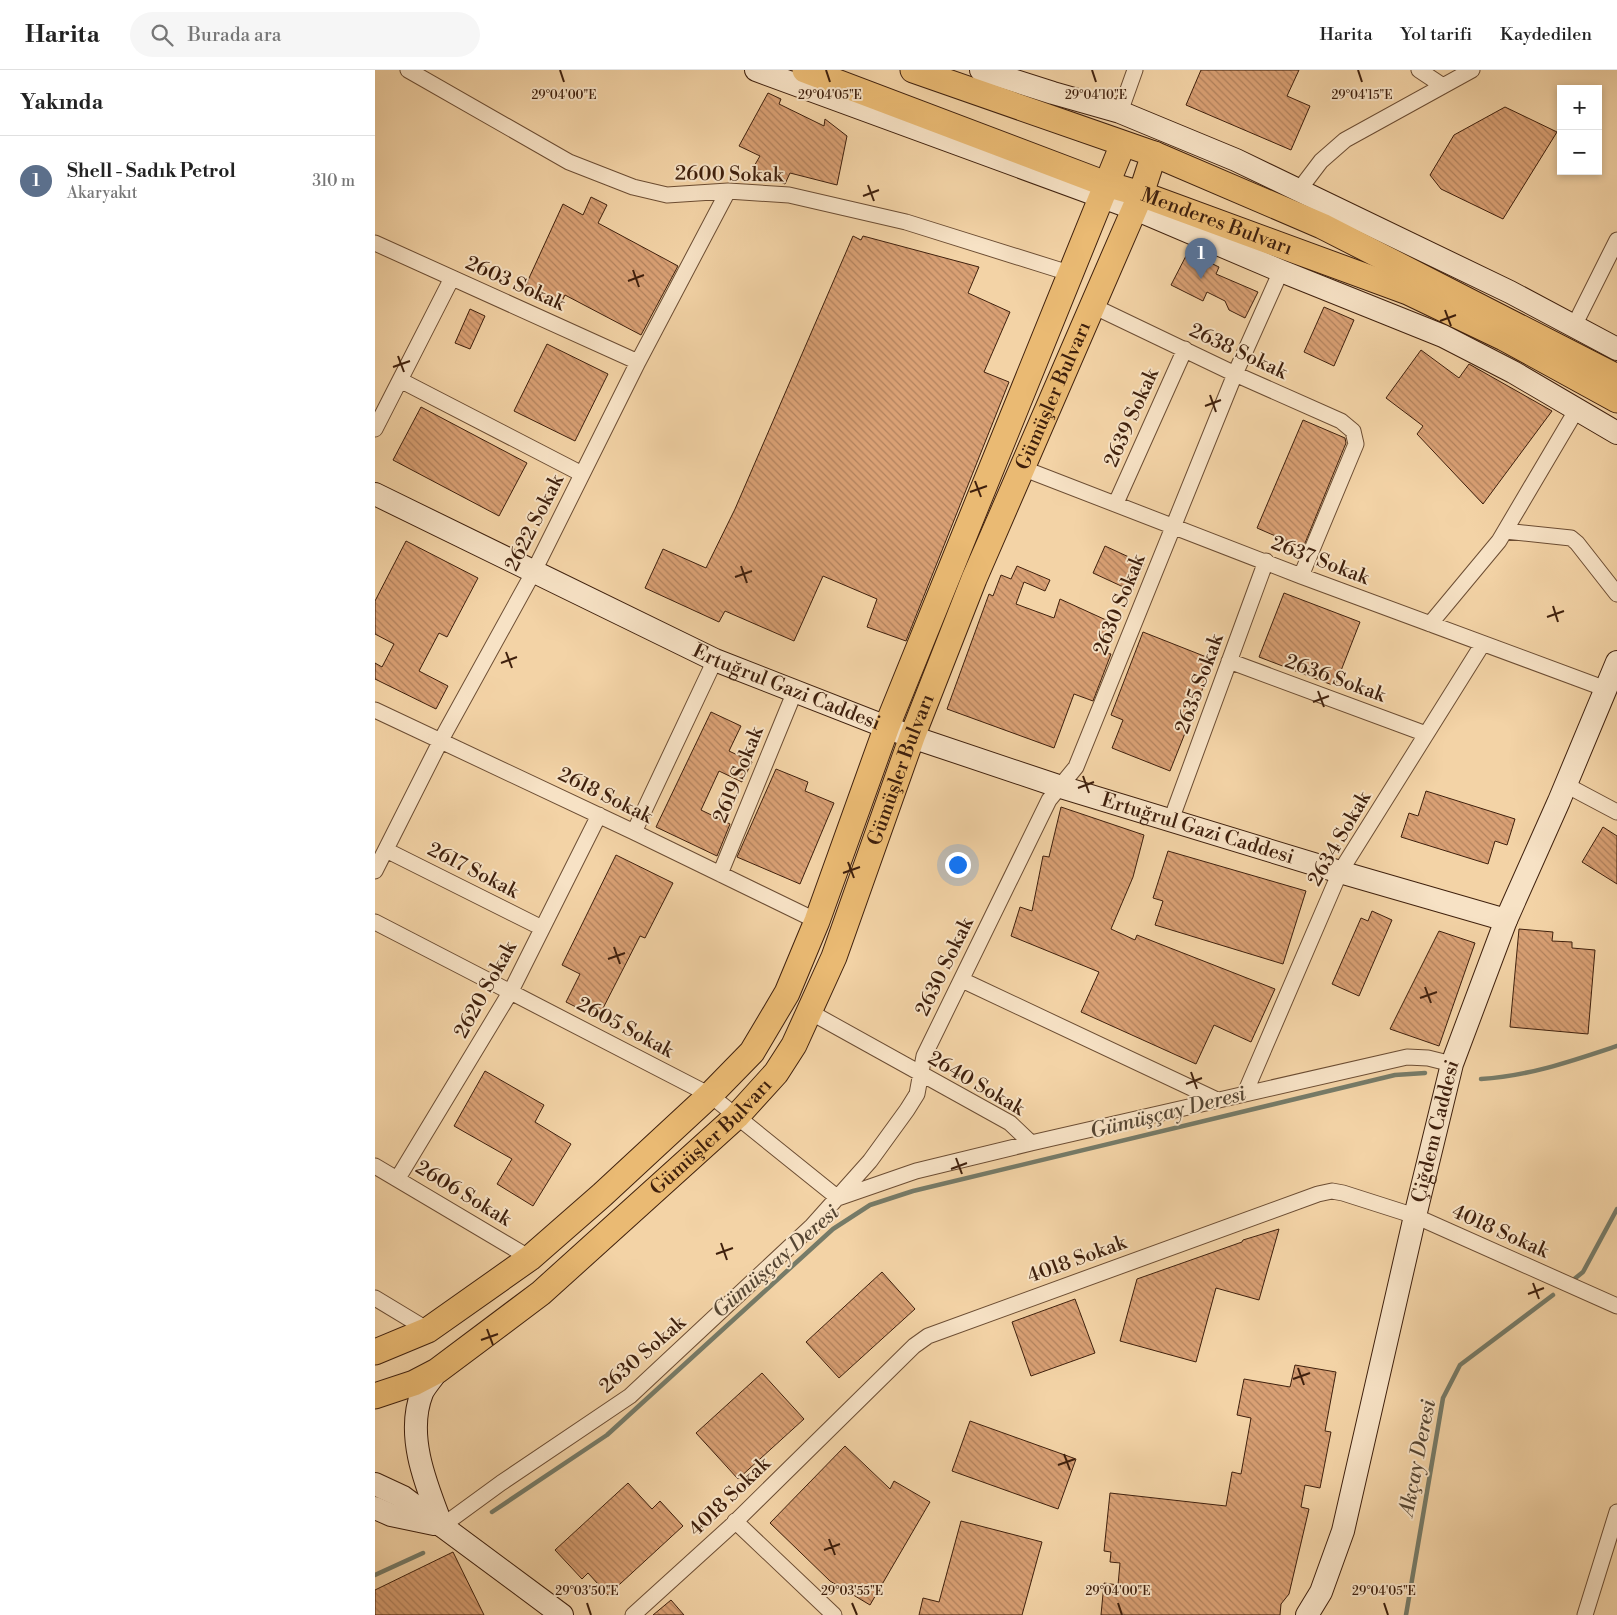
<!DOCTYPE html>
<html lang="tr">
<meta charset="utf-8">
<style>
body{margin:0;font-family:"Libre Bodoni",serif;background:#f6f6f6;color:#222}
.controls{position:absolute;right:15px;top:15px;display:grid;overflow:hidden;border-radius:0px;box-shadow:0 2px 8px #0003}
.controls button{width:45px;height:45px;display:grid;place-items:center;padding:0;border:0;border-bottom:1px solid #e0e0e0;background:#fff;color:#222;font:25px sans-serif}
.you{position:absolute;left:582px;top:794px;width:18px;height:18px;margin:-12px;border:4px solid #fff;border-radius:50%;background:#1a73e8;box-shadow:0 0 0 8px #1a73e833}
.badge{display:grid;place-items:center;width:32px;height:32px;border-radius:50%;background:#111827;color:#fff;font-size:16px;font-weight:700}
.pin{position:absolute;translate:-50% -41px;filter:drop-shadow(0 1px 2px #0008)}
.pin::after{content:'';position:absolute;top:26px;width:18px;height:15px;background:inherit;clip-path:polygon(0 0,100% 0,50% 100%)}
.list{margin:0;padding:0;list-style:none}
h2{display:flex;justify-content:space-between;align-items:center;height:65px;margin:0;padding:0 20px;font-size:21px}
h2 small{font-size:16px;font-weight:400;color:#767676}
.list li{display:grid;grid-template-columns:32px 1fr auto;gap:15px;align-items:center;box-sizing:border-box;height:90px;padding:0 20px;border-top:1px solid #e0e0e0}
.list b{display:block;font-size:19px;white-space:nowrap}
.list p{margin:0;font-size:16px;white-space:nowrap;color:#767676}
.list em{font-size:16px;font-style:normal;color:#767676}
.icon{flex:none;width:28px;height:28px;fill:none;stroke:currentColor;stroke-width:2;stroke-linecap:round;stroke-linejoin:round}
.map{position:relative;flex:none;width:1242px;height:1545px;overflow:hidden}
header{display:flex;align-items:center;gap:30px;box-sizing:border-box;height:70px;padding:0 25px;background:#fff;border-bottom:1px solid #e0e0e0}
header strong{font-size:24px}
nav{display:flex;gap:28px;margin-inline-start:auto;font-size:18px}
.search{width:350px;height:45px;background:#f6f6f6;display:flex;align-items:center;gap:12px;box-sizing:border-box;padding:0 18px;border-radius:28px;color:#767676;font-size:19px}
main{display:flex}
aside{flex:1;background:#fff}
.map>svg:first-child{display:block}
.lines{fill:none;stroke-linecap:round;stroke-linejoin:round}
.stream{stroke:#767b68;stroke-width:4.5}
.building{fill:url(#building-back-hatch);stroke:#3f200d}
.street-casing{stroke:#6c4d33;stroke-width:17}
.secondary-casing{stroke:#3f200d;stroke-width:24}
.primary-casing{stroke:#3f200d;stroke-width:27}
.street{stroke:#f7e2c5;stroke-width:15}
.secondary{stroke:#f7e2c5;stroke-width:22}
.primary{stroke:#eaba73;stroke-width:25}
.ticks{fill:none;stroke:#3f200d;stroke-width:2}
.labels{text-anchor:middle;dominant-baseline:central;stroke-width:4;stroke-linejoin:round;paint-order:stroke}
.street-label{font-size:20px;fill:#3f200d;stroke:#f7e2c5}
.water-label{font-size:21px;font-style:italic;fill:#564633;stroke:#f7e2c5}
.ticks-label{font-size:12px;text-anchor:middle;fill:#3f200d;stroke:#f7e2c5;stroke-width:4;stroke-linejoin:round;paint-order:stroke}
</style>
<header>
<strong>Harita</strong>
<div class="search"><svg class="icon" aria-label="search" viewBox="0 0 24 24"><circle cx="10" cy="10" r="6"/><path d="M15 15l6 6"/></svg>Burada ara</div>
<nav><a>Harita</a><a>Yol tarifi</a><a>Kaydedilen</a></nav>
</header>
<main>
<aside>
<h2>Yakında<small></small></h2>
<ul class="list">
<li><span class="badge" style="background:#5c6f8a">1</span><div><b>Shell - Sadık Petrol</b><p>Akaryakıt</p></div><em>310 m</em></li>
</ul>
</aside>
<div class="map">
<svg width="1242" height="1545" viewBox="0 0 1242 1545">
<defs>
<pattern id="building-back-hatch" width="6" height="6" patternUnits="userSpaceOnUse" patternTransform="scale(1.25)"><rect width="6" height="6" fill="#d9a074"/><path d="M-1 5l2 2M0 0l6 6M5-1l2 2" fill="none" stroke="#b1825e"/></pattern>
</defs>
<rect width="100%" height="100%" fill="#f3d3a6"/>
<filter id="stains"><feTurbulence type="fractalNoise" baseFrequency=".004" numOctaves="4"/><feColorMatrix values="0 0 0 0 .2 0 0 0 0 .09 0 0 0 0 .02 0 0 0 .5 -.17"/></filter>
<radialGradient id="worn" r=".72"><stop offset=".6" stop-color="#630" stop-opacity="0"/><stop offset="1" stop-color="#630" stop-opacity=".3"/></radialGradient>
<g class="lines">
<path class="stream" d="M1106 1009C1154 1006 1197 991 1242 976
M1198 1210 1208 1202 1242 1139
M117 1442 232 1365 458 1159 495 1135 538 1121 1020 1005 1050 1003
M0 1505 48 1483
M1031 1545 1068 1328 1085 1295 1178 1225"/>
</g>
<path class="building" d="M826 0H924L912 26 935 36 916 80 811 35Z
M393 23 406 29 404 34 449 56 450 49 472 66 462 115 415 103 410 114 378 98 385 86 364 76Z
M1130 37 1182 62 1128 149 1066 119 1055 105 1079 65Z
M216 127 232 135 223 153 303 196 266 265 190 225 184 237 149 219 188 134 208 145Z
M478 166 486 170 488 166 604 197 593 223 635 242 609 302 634 312 531 571 492 557 502 529 448 506 419 571 350 541 344 552 270 518 288 479 331 498 360 439Z
M813 182 844 197 841 204 883 222 870 248 854 240 850 231 832 222 828 231 796 215Z
M949 237 979 250 959 296 929 282Z
M95 239 110 246 95 279 80 273Z
M172 274 233 304 200 371 139 341Z
M1046 280 1084 308 1094 294 1177 341 1108 434 1042 364 1048 356 1011 328Z
M46 337 152 393 124 446 18 390Z
M928 350 970 368 971 373 928 478 882 458Z
M31 471 103 508 72 567 64 563 44 601 73 616 61 639 0 609V593L7 597 19 574 0 564V531Z
M730 476 769 494 757 521 718 503Z
M642 496 675 510 670 521 649 512 641 534 679 548 685 529 742 555 731 583 736 584 718 631 699 624 679 678 572 639 614 524 618 526 626 505 636 509Z
M909 523 985 552 960 616 884 587Z
M768 562 839 590 795 701 737 678 748 650 736 645Z
M336 642 366 656 354 681 377 692 367 712 344 701 326 740 355 754 342 786 281 757Z
M401 699 433 712 430 721 459 733 425 814 362 787Z
M1051 721 1140 749 1132 775 1120 771 1113 794 1026 767 1034 743 1043 746Z
M686 737 769 765 758 807 736 859 760 870 762 865 900 919 876 972 839 955 821 994 706 942 724 902 636 866 645 837 657 841 668 786 674 787Z
M1228 757 1242 766V814L1207 792Z
M793 781 931 821 908 894 780 855 788 831 778 828Z
M241 785 298 813 270 868 265 866 223 948 191 932 205 904 187 895Z
M997 841 1017 850 984 926 957 914 986 848 993 851Z
M1144 859 1178 862 1177 871 1197 872V878L1220 880 1213 964 1135 957Z
M1064 861 1100 873 1064 976 1015 959Z
M110 1001 169 1035 160 1052 196 1074 158 1136 122 1114 137 1089 79 1056Z
M904 1159 884 1230 841 1218 821 1292 745 1271 762 1209 867 1172 868 1170Z
M507 1202 540 1239 464 1308 431 1272Z
M700 1229 720 1283 656 1306 637 1252Z
M920 1295 961 1302 950 1361 956 1362 945 1418 930 1415 926 1437 934 1439 914 1524 906 1534 905 1545H726L729 1513 743 1515 745 1493 735 1492 736 1482 729 1481 735 1423 851 1436 857 1402 866 1404 876 1348 862 1345 869 1309 915 1317Z
M387 1303 429 1349 363 1409 321 1363Z
M595 1351 701 1389 683 1439 577 1401Z
M470 1376 515 1419 519 1411 555 1432 495 1535 455 1511 395 1453Z
M253 1413 277 1439 285 1431 308 1456 233 1525 213 1503 207 1509 180 1480Z
M586 1451 667 1472 647 1545H544L548 1528 564 1532Z
M78 1482 109 1545H0V1520Z
M296 1530 309 1545H278Z"/>
<g class="lines">
<g class="street-casing">
<path id="street" d="M33 0 194 92 258 117 292 125 353 121 414 125 531 152 694 203
M1044 0 1068 16
M745 42 760 0
M924 120 946 91 970 70 1097 0
M0 173 263 292
M718 236 860 304 966 351 978 361 981 374 926 506
M1199 256 1242 170
M25 310 207 404
M0 359 77 208
M647 398 926 506 1231 619
M741 433 810 279
M1130 461 1196 468 1202 473 1242 524
M1055 554 1124 471 1202 339
M854 591 1051 664
M0 640 259 762 442 851
M1191 715 1242 742
M796 750 891 491
M259 762 340 590
M11 780 167 858
M0 801 66 670 158 503 263 292 353 121
M345 804 420 621
M0 852 335 1025 463 1128 541 1101 656 1073
M587 910 842 1030
M435 942 635 1053 656 1073 1032 987 1053 988 1077 994
M870 1023 965 802 1107 575
M0 1096 155 1188
M23 1108 136 921 224 745
M0 1228 53 1260
M360 1451 459 1545
M67 1456 126 1413 255 1326 437 1156 495 1091 532 1040 542 1024 549 986 674 730 701 697 860 304 906 201
M258 1545 355 1457 539 1276 553 1266 943 1124 957 1121 968 1123 1040 1146 1242 1236
M1210 1545 1242 1442"/>
</g>
<g class="secondary-casing">
<g id="secondary">
<path d="M381 0 760 139 906 201 1068 266 1138 302 1242 363"/>
<path d="M606 0 678 23 745 42 861 90 1135 222 1242 279"/>
<path id="s1" d="M0 424 340 590 537 667 686 717 965 802 1131 850"/>
<path d="M62 1301C58 1308 50 1316 47 1323 30 1366 52 1417 67 1456"/>
<path d="M0 1414 28 1427 187 1545"/>
<path d="M0 1438 16 1445 59 1454"/>
<path id="s2" d="M932 1545 946 1522 968 1461 1040 1146 1077 994 1131 850 1184 731 1242 592"/>
</g>
</g>
<g class="primary-casing">
<g id="primary">
<path id="s3" d="M430 0 731 114 766 124 1033 222 1129 268 1242 330"/>
<path d="M538 0 779 84 947 156 1242 307"/>
<path d="M0 1282 53 1260 155 1188 227 1125 335 1025 377 982 412 923 442 851 512 656 748 74"/>
<path id="s4" d="M0 1326 39 1313 62 1301 166 1223 362 1046 401 1003 419 975 459 887 537 667 599 509 766 124 779 84"/>
</g>
</g>
<use href="#street" class="street"/>
<use href="#secondary" class="secondary"/>
<use href="#primary" class="primary"/>
</g>
<path class="ticks" d="M185 0 189 12M451 0 455 12M717 0 721 12M983 0 987 12M493 115 499 131M488 126 504 120M258 200 264 217M253 211 269 205M1070 240 1076 256M1065 251 1081 245M23 286 29 302M18 297 35 291M835 325 841 342M830 336 846 330M600 411 606 427M595 422 612 416M366 496 372 513M360 507 377 501M1178 536 1183 552M1172 547 1189 541M131 582 137 598M126 593 142 587M943 621 949 637M938 632 954 626M708 706 714 723M703 718 719 712M473 792 479 808M468 803 485 797M239 877 245 894M233 889 250 883M1050 917 1056 933M1045 928 1062 922M816 1002 822 1019M811 1014 827 1008M581 1088 587 1104M576 1099 592 1093M346 1173 352 1190M341 1184 358 1178M1158 1213 1164 1229M1153 1224 1169 1218M112 1259 118 1275M106 1270 123 1264M923 1298 929 1315M918 1309 935 1303M689 1384 695 1400M683 1395 700 1389M454 1469 460 1485M449 1480 465 1474M212 1533 216 1545M477 1533 482 1545M743 1533 747 1545M1009 1533 1013 1545"/>
<g class="labels">
<g class="street-label">
<text transform="translate(354 105) rotate(1)">2600 Sokak</text>
<text stroke="none"><textPath href="#s3" startOffset="439">Menderes Bulvarı</textPath></text>
<text transform="translate(140 214) rotate(24)">2603 Sokak</text>
<text transform="translate(863 282) rotate(25)">2638 Sokak</text>
<text stroke="none"><textPath href="#s4" startOffset="1252">Gümüşler Bulvarı</textPath></text>
<text transform="translate(757 348) rotate(-66)">2639 Sokak</text>
<text transform="translate(160 453) rotate(-63)">2622 Sokak</text>
<text transform="translate(945 491) rotate(21)">2637 Sokak</text>
<text transform="translate(745 535) rotate(-68)">2630 Sokak</text>
<text transform="translate(960 609) rotate(20)">2636 Sokak</text>
<text transform="translate(825 614) rotate(-70)">2635 Sokak</text>
<text stroke="none"><textPath href="#s1" startOffset="455">Ertuğrul Gazi Caddesi</textPath></text>
<text stroke="none"><textPath href="#s4" startOffset="848">Gümüşler Bulvarı</textPath></text>
<text transform="translate(364 705) rotate(-68)">2619 Sokak</text>
<text transform="translate(230 726) rotate(26)">2618 Sokak</text>
<text stroke="none"><textPath href="#s1" startOffset="890">Ertuğrul Gazi Caddesi</textPath></text>
<text transform="translate(965 769) rotate(-60)">2634 Sokak</text>
<text transform="translate(98 801) rotate(27)">2617 Sokak</text>
<text transform="translate(570 897) rotate(-64)">2630 Sokak</text>
<text transform="translate(111 920) rotate(-61)">2620 Sokak</text>
<text transform="translate(250 958) rotate(28)">2605 Sokak</text>
<text transform="translate(601 1014) rotate(30)">2640 Sokak</text>
<text stroke="none"><textPath href="#s2" startOffset="502">Çiğdem Caddesi</textPath></text>
<text stroke="none"><textPath href="#s4" startOffset="428">Gümüşler Bulvarı</textPath></text>
<text transform="translate(88 1124) rotate(31)">2606 Sokak</text>
<text transform="translate(1125 1162) rotate(24)">4018 Sokak</text>
<text transform="translate(702 1190) rotate(-20)">4018 Sokak</text>
<text transform="translate(268 1285) rotate(-41)">2630 Sokak</text>
<text transform="translate(355 1427) rotate(-44)">4018 Sokak</text>
</g>
<g class="water-label">
<text transform="translate(793 1043) rotate(-14)">Gümüşçay Deresi</text>
<text transform="translate(401 1192) rotate(-41)">Gümüşçay Deresi</text>
<text transform="translate(1043 1388) rotate(-79)">Akçay Deresi</text>
</g>
</g>
<g class="ticks-label">
<text x="189" y="29">29°04'00"E</text>
<text x="455" y="29">29°04'05"E</text>
<text x="721" y="29">29°04'10"E</text>
<text x="987" y="29">29°04'15"E</text>
<text x="212" y="1525">29°03'50"E</text>
<text x="477" y="1525">29°03'55"E</text>
<text x="743" y="1525">29°04'00"E</text>
<text x="1009" y="1525">29°04'05"E</text>
</g>
<rect width="100%" height="100%" filter="url(#stains)"/>
<rect width="100%" height="100%" fill="url(#worn)"/>
</svg>
<div class="controls">
<button>+</button>
<button>−</button>
</div>
<div class="you"></div>
<div class="pin badge" style="left:826px;top:209px;background:#5c6f8a">1</div>
</div>
</main>
